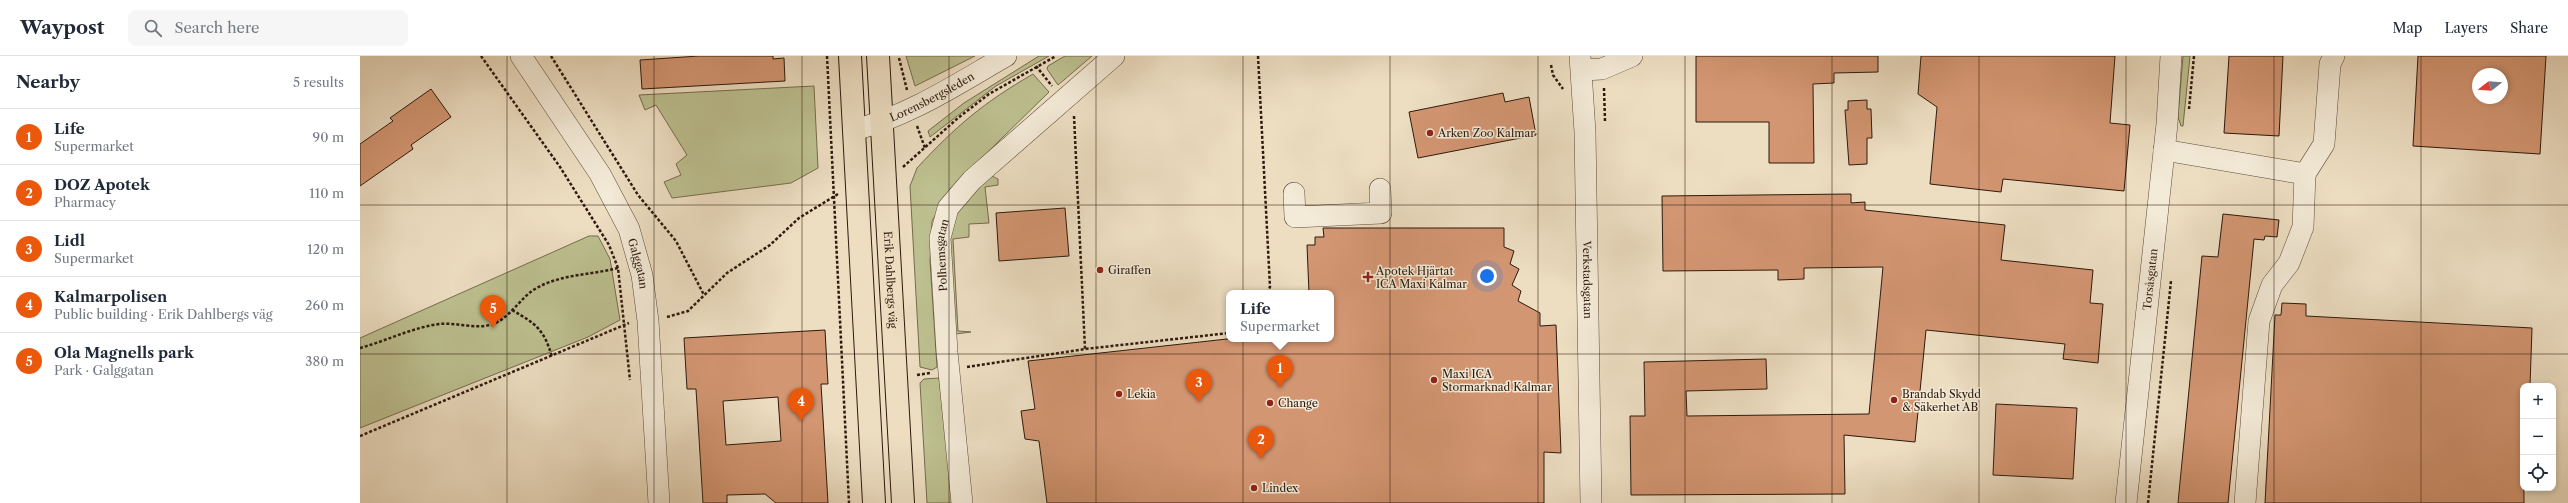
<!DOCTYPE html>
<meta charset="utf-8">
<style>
body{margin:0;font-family:"Libre Caslon Text",serif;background:#f6f6f7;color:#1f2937}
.controls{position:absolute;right:12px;bottom:12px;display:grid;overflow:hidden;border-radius:8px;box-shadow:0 2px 6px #0003}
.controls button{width:36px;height:36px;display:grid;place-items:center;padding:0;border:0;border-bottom:1px solid #e0e1e3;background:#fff;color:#1f2937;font:20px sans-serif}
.compass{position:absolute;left:2112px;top:12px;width:36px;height:36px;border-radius:50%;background:#fff;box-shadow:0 2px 6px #0003;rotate:253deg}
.you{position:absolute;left:1127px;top:220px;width:14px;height:14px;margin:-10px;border:3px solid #fff;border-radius:50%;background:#1a73e8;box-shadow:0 0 0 6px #1a73e833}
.badge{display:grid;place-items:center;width:26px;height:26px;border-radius:50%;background:#ea580c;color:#fff;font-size:13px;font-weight:700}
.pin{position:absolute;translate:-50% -33px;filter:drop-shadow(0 1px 2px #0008)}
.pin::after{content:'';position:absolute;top:21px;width:14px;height:12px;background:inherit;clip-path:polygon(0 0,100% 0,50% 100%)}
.popup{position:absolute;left:866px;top:234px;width:108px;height:52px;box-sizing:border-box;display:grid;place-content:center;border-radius:8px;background:#fff;filter:drop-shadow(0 1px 3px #0005);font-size:13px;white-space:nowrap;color:#747a83}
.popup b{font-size:15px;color:#1f2937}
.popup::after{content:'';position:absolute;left:50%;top:100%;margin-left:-8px;border:8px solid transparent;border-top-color:#fff}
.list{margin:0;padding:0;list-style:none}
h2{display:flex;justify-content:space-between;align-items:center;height:52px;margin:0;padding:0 16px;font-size:17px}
h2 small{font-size:13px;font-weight:400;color:#747a83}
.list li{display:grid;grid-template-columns:26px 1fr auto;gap:12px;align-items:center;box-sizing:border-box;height:56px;padding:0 16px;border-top:1px solid #e0e1e3}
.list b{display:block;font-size:15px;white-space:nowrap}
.list p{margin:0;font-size:13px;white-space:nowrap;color:#747a83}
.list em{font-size:13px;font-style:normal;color:#747a83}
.icon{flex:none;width:22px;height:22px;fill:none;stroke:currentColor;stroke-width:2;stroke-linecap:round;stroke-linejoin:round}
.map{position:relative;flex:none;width:2208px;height:447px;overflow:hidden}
header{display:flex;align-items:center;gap:24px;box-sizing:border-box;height:56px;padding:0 20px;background:#fff;border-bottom:1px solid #e0e1e3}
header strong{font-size:19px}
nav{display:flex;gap:22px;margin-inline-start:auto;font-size:14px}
.search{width:280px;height:36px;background:#f6f6f7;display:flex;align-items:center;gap:10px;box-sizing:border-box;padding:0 14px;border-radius:8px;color:#747a83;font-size:15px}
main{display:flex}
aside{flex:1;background:#fff}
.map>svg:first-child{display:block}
.green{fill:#bdc090;stroke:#756c4e}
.building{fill:#d39672;stroke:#2d190d;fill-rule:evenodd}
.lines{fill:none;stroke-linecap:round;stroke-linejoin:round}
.minor-casing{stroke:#5d4a3a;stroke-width:22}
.major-casing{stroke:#2d190d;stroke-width:24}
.path{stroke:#2d190d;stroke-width:2.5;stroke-dasharray:3 2;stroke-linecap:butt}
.minor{stroke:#f3ead7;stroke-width:21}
.major{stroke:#eddec2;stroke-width:22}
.grid{fill:none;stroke:#2d190d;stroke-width:1;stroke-opacity:0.55}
.poi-dot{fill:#8f2418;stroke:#f3ead7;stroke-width:1.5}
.labels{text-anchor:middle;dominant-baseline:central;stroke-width:3;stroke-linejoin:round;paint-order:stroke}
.street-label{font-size:11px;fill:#2d190d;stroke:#f3ead7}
.poi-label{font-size:11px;fill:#2d190d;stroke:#f3ead7;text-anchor:start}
</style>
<header>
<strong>Waypost</strong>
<div class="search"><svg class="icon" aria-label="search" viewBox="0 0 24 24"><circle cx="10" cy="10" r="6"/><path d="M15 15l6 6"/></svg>Search here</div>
<nav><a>Map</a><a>Layers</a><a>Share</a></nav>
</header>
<main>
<aside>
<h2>Nearby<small>5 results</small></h2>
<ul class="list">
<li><span class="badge">1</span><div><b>Life</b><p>Supermarket</p></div><em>90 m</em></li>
<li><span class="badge">2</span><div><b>DOZ Apotek</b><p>Pharmacy</p></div><em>110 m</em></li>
<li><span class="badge">3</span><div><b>Lidl</b><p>Supermarket</p></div><em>120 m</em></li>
<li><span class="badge">4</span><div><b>Kalmarpolisen</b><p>Public building · Erik Dahlbergs väg</p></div><em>260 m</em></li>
<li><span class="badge">5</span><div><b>Ola Magnells park</b><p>Park · Galggatan</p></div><em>380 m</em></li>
</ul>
</aside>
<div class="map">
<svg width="2208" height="447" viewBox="0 0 2208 447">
<rect width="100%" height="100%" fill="#eddec2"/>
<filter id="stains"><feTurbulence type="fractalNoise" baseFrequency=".005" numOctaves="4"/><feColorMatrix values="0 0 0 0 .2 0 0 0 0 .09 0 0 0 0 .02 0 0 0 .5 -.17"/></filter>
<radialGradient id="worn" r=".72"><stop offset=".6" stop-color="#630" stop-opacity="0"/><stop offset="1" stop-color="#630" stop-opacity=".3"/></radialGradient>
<path class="green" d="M546 0H615L555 30Z
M679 0H689L636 30 570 81 568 75 604 47Z
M705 0H732L698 29 687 13 688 10Z
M1823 0H1830L1823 70H1821L1818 61Z
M673 18 689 36 591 132 572 165 570 205 577 311 572 314 560 311 550 130 557 112C596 70 623 47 673 18Z
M454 30 458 112 431 127 312 142 304 126 321 119 316 108 327 99 296 49 285 54 279 39Z
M632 120 638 123V129L625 131 629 167 609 168V181L593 183 598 275 611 276 596 278 588 179 595 160 605 143Z
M229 180H238L250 203 260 264 228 281 0 372V282Z
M579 322 595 447H567L560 327 564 323Z"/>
<path class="building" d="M339 0H413V3L424 2 425 25 282 33 280 4Z
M1336 0H1518V16L1474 17V27L1453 28 1454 107H1409V66H1336Z
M1561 0H1755L1750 67 1770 69 1764 135 1643 123 1641 136 1570 128 1577 51 1558 38Z
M1869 0H1923L1919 80 1864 77Z
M2058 0H2186L2180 98 2053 90ZM2118 18H2142V42H2118Z
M71 33 91 61 51 89 53 93 0 130V88L33 65 30 62Z
M1143 37 1145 46 1169 41 1176 79 1058 102 1049 56Z
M1507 44V53H1511L1512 82H1507V108L1489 109 1485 54H1488V45Z
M1491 138V147L1505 146V154L1645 169 1641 204 1733 214 1730 247 1743 248 1738 307 1703 303 1705 288 1566 274 1555 386 1484 379 1485 438 1271 439 1270 360H1285L1284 306 1406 303 1407 333 1326 335 1327 360 1509 358 1523 211 1444 212V223L1418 224V214L1303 215 1302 140Z
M705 152 709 200 639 205 636 157Z
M1863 158 1919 164 1917 181 1905 180 1904 184 1894 183 1868 447H1818L1842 200 1858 201Z
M963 172H1144V191L1154 195 1150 208 1159 213 1152 229 1161 235 1158 245 1180 257V270L1196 269 1201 397 1184 396V447H687L679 385 665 383 661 355 675 353 668 305 867 283H971V237H949L947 189H955V181H964Z
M1922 247 1946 248V260L2172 272 2170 330H2163L2164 447H1905L1915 259H1921Z
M465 274 468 328H461L468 447H416L405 438 367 439V447H343L336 333H327L324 282ZM418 341 421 385 366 389 363 345Z
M1636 348 1717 352 1713 423 1633 419Z"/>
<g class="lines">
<g class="minor-casing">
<g id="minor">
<path id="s1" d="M161 0 240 118 269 173 282 219 288 265 299 447"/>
<path id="s2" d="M1220 0 1225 76 1231 447"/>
<path d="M1222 14 1242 13 1272 0"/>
<path id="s3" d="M494 74C549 60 597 28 646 0"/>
<path d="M1804 94 1945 118 1964 88 1970 8 1974 0"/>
<path d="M934 137 935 161 1021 157 1020 133"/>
<path id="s4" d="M602 447 587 296 580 182 588 152 612 124 754 0"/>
<path id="s5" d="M1766 447 1807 68 1811 0"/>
<path d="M1885 447 1899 265 1912 229 1929 207 1943 171 1945 118"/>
</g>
</g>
<g class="major-casing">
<g id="major">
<path d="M490 0 514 447"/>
<path id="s6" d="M518 0 543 447"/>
</g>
</g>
<path class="path" d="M121 0 200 111 249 189 258 212 270 324
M191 0 278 139 316 185 344 239
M467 0 489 447
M898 0 910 231 907 237
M539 2 547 34
M1191 9 1193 19 1203 33
M676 10 692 30
M1244 32 1245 65
M1829 53 1834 0
M714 60 725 293
M557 70 565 92
M543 111 598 62 629 38 696 0
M152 254C176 268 184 273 192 301
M307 261 328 255 367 217 410 189 439 162 478 138
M0 292C26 285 51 272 79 268 97 266 116 274 133 268 151 261 160 242 175 233 200 218 231 219 258 212
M607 311 725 293 869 277
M557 319 570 317
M0 380 269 267
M1788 447 1811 225"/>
<use href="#minor" class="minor"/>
<use href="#major" class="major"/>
</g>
<path class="grid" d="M147 0V447M294 0V447M442 0V447M589 0V447M736 0V447M883 0V447M1030 0V447M1178 0V447M1325 0V447M1472 0V447M1619 0V447M1766 0V447M1914 0V447M2061 0V447M0 149H2208M0 298H2208"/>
<g class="poi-dot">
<circle cx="1070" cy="77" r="4"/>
<circle cx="740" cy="214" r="4"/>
<path d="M1006 215h4v4h4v4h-4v4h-4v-4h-4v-4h4z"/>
<circle cx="1074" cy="324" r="4"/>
<circle cx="759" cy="338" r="4"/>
<circle cx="1534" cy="344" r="4"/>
<circle cx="910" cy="347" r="4"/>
<circle cx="894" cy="432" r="4"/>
</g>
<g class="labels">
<g class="street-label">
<text stroke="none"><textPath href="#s3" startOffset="85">Lorensbergsleden</textPath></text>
<text stroke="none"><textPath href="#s4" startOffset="249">Polhemsgatan</textPath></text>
<text stroke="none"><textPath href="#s1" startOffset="240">Galggatan</textPath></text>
<text stroke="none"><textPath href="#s6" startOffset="224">Erik Dahlbergs väg</textPath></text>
<text stroke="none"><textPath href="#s2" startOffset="224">Verkstadsgatan</textPath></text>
<text stroke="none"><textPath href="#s5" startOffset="225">Torsåsgatan</textPath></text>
</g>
<g class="poi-label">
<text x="1078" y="77">Arken Zoo Kalmar</text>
<text x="748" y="214">Giraffen</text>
<text x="1016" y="215">Apotek Hjärtat<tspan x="1016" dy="13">ICA Maxi Kalmar</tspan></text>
<text x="1082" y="318">Maxi ICA<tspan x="1082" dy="13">Stormarknad Kalmar</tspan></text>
<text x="767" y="338">Lekia</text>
<text x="1542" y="338">Brandab Skydd<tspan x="1542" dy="13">&amp; Säkerhet AB</tspan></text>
<text x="918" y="347">Change</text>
<text x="902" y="432">Lindex</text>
</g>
</g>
<rect width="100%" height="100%" filter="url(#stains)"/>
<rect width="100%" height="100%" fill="url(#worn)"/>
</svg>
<div class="controls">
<button>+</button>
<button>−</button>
<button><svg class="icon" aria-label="locate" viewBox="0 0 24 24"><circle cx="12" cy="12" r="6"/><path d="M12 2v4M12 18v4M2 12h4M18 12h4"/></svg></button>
</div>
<svg class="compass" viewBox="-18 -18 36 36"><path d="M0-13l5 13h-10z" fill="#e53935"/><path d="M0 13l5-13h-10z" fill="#747a83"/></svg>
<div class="you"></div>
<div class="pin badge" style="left:920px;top:332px">1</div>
<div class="popup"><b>Life</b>Supermarket</div>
<div class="pin badge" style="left:901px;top:403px">2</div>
<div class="pin badge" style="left:839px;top:346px">3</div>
<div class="pin badge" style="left:441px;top:365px">4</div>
<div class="pin badge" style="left:133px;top:272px">5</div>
</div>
</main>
